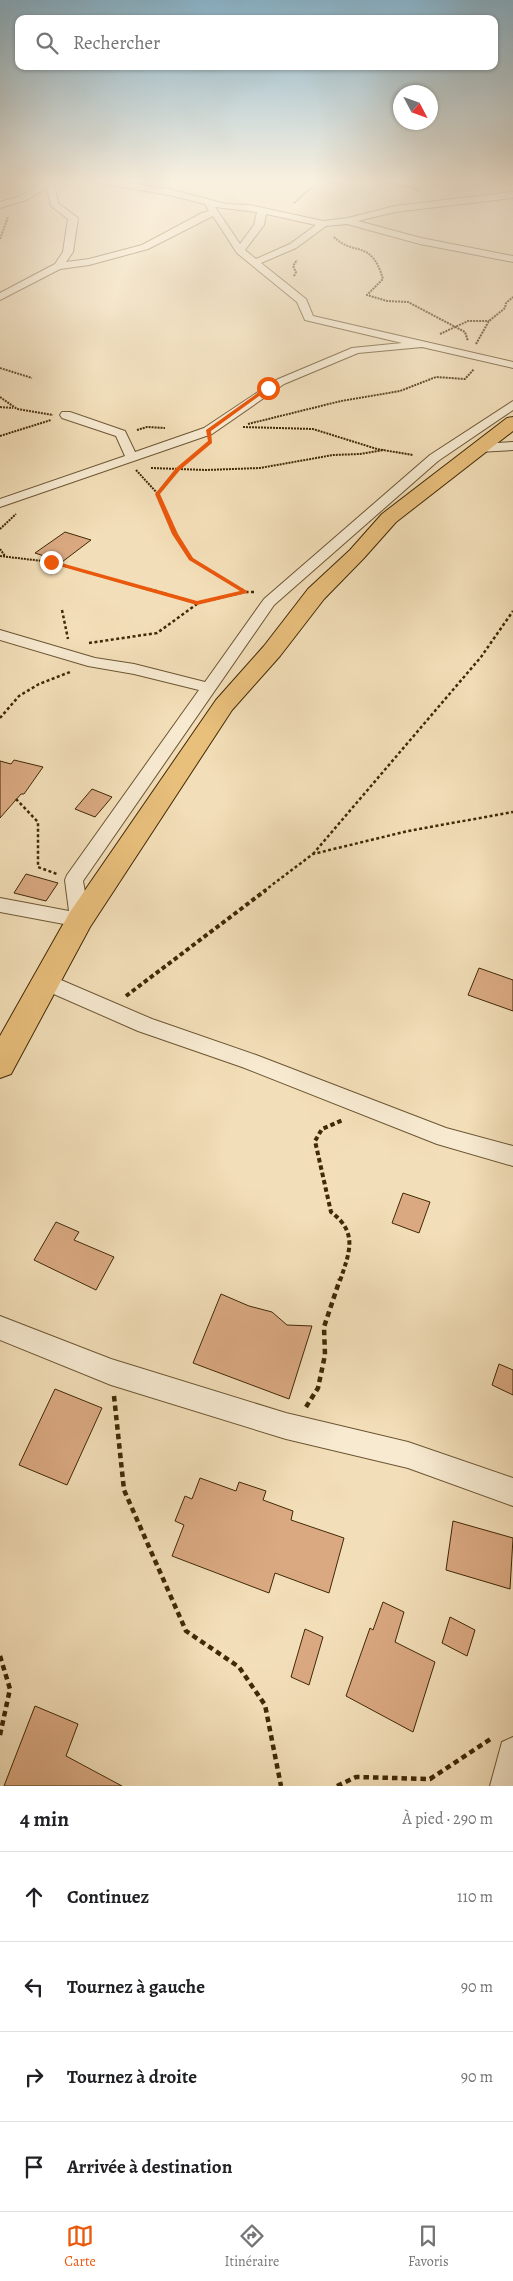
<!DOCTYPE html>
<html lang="fr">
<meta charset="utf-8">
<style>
body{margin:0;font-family:Alegreya,serif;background:#f2f2f2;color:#202124}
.compass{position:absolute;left:393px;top:85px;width:45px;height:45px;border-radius:50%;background:#fff;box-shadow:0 1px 4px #0004;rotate:131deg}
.stop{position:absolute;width:15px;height:15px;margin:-11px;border:4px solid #ea580c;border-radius:50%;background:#fff}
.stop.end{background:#ea580c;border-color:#fff;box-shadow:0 1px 5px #0008}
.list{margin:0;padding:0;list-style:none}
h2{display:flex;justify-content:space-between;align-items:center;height:65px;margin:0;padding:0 20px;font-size:21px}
h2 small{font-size:16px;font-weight:400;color:#757577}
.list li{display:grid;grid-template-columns:32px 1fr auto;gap:15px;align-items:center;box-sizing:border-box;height:90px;padding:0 20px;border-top:1px solid #e0e0e0}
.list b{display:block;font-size:19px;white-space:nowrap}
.list em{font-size:16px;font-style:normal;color:#757577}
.icon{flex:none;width:28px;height:28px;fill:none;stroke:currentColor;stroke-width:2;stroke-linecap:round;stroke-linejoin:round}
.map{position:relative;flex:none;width:513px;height:1786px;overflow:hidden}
.search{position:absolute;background:#fff;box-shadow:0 1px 4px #0004;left:15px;right:15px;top:15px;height:55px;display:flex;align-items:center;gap:12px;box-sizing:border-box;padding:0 18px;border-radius:10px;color:#757577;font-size:19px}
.sheet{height:425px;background:#fff}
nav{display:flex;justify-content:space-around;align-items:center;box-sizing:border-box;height:70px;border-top:1px solid #e0e0e0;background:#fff;font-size:14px;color:#757577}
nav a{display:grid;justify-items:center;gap:2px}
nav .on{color:#ea580c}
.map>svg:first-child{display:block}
.building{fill:#daa982;stroke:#402905}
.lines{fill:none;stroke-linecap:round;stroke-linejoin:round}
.minor-casing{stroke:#6c5632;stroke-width:2}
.primary-casing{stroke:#402905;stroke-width:2}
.path-far3{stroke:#402905;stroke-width:2;stroke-dasharray:2 1;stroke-linecap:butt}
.path-far2{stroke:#402905;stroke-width:2.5;stroke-dasharray:3 2.5;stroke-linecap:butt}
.path-far1{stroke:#402905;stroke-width:4;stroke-dasharray:4.5 3;stroke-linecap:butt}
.path{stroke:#402905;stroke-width:4.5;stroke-dasharray:5.5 4;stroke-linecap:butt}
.minor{fill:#f7ead1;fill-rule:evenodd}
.primary{fill:#e9bf7c;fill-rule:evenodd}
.route{fill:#ea580c}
</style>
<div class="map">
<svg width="513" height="1786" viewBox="0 0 513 1786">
<rect width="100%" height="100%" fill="#f2deb8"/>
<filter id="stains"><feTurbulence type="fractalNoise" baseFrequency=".004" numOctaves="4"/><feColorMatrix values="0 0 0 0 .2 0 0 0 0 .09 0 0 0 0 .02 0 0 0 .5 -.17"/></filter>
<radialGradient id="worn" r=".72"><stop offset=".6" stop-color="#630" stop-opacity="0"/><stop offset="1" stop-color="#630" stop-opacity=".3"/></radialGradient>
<path class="building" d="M65 532 91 540 62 562 35 553Z
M14 760 43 767 24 794H21L0 818V761L11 764Z
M92 789 112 797 95 817 75 809Z
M26 874 58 883 46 901 14 893Z
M479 968 513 980V1011L468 995Z
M403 1193 430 1202 419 1233 392 1223Z
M56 1222 79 1232 74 1240 114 1257 96 1290 34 1260Z
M221 1294 249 1306 272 1312 287 1325 312 1326 289 1399 193 1363Z
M499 1364 513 1370V1395L492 1385Z
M55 1389 102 1408 67 1485 19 1465Z
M200 1478 236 1491 239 1482 266 1491 263 1500 293 1511 291 1520 344 1538 329 1593 275 1573 269 1593 172 1556 184 1525 175 1521 185 1496 192 1499Z
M453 1521 513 1538 510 1589 446 1570Z
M383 1602 404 1612 395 1642 435 1662 413 1732 346 1696 370 1628 373 1630Z
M450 1617 475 1630 467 1656 442 1643Z
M305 1629 323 1637 309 1685 291 1677Z
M35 1706 78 1724 66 1756 122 1786H4Z"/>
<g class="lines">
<g class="minor-casing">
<path id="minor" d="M48 180H59L54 184 58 203 78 218 73 252 66 262 89 259 142 245 202 213 209 211 205 204 169 195 84 180H108L169 189 226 204 249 205 323 221 348 218 395 206 513 192V198L395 212 358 221 421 238 513 256V262L420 244 347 224 326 226 296 248 261 263 306 299 313 316 513 362V368L422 347 358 353 284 384 212 434 0 507V499L125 456 116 436 62 418 60 415 62 412H70L125 431 135 452 204 428 276 380 352 348 402 343 305 320 297 302 237 253 213 216 148 249 89 265 60 269 0 300V293L55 264 63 252 68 219 51 206 47 188 26 200 0 208V202L20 196ZM215 207 257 212 254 225 240 244ZM266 214 316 225 290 244 256 259 245 250 264 225Z
M513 401V410L438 461 274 605 83 881 90 920 87 925 80 927 0 912V898L69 911 65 880 67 875 199 690 134 674 88 666 0 640V630L95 658 134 664 205 682 264 599 430 455Z
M513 442V450L478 452 472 448 478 444Z
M47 974 152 1019 256 1055 446 1128 513 1146V1166L437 1144 242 1067 138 1031 40 988 37 982 40 976Z
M0 1316 111 1359 286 1413 408 1442 513 1478V1506L408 1468 286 1439 111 1385 0 1340Z
M513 1737V1786H490L502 1742Z"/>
</g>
<g class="primary-casing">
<path id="primary" d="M513 417V431L396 522 364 558 324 599 280 656 232 710 90 927 11 1074 0 1078V1036L70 912 216 700 264 646 308 589 350 550 382 514 507 418Z"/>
</g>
<path class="path-far3" d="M4 180 16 184
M377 180 414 188 421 192
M294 203 317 183 315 180
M334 237C354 257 371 238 383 279L367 295 387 301 408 302 465 332 468 341
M0 239 8 217
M294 276 296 272 293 266 297 260
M440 334 468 321H489
M476 344 489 321 505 308 506 303 513 297
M0 368 32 378
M0 397 17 409 53 415
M0 407 13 408
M248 424 341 401 400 391 436 377 465 379 474 369
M243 427 313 429 377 449 413 455
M137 430 147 427 165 428
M0 436 51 420
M151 468 206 470 260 468 333 455 360 454 384 450
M136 470 158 494 175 535 191 559 243 591
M158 494 178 469 199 451
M0 529 16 514
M0 549 5 556
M0 556 51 562 153 591"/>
<path class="path-far2" d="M149 589 197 603 245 592
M241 589 245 592H255
M62 610 68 639
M89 643 157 633 197 604
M0 718 19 696 39 684 70 672
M16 799 38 822V867L57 874
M313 854 481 657 513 611
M264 891 313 854 408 831 513 812"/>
<path class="path-far1" d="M126 996 266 890
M340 1281C349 1253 359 1233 331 1212L315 1141 322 1129 343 1120"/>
<path class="path" d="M114 1396 124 1490 186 1631 239 1667 265 1705 281 1786
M306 1407 318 1388 325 1355 324 1327 340 1279
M0 1656 10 1689 0 1735
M337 1786 356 1777 430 1779 492 1738"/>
<use href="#minor" class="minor"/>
<use href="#primary" class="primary"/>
</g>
<linearGradient id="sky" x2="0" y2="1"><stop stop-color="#89b7d0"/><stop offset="0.42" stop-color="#f9f0df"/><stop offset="1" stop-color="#f9f0df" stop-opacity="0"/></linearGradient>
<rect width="513" height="430" fill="url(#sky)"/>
<path class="route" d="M266 387 270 388 211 431 212 443 180 470 160 494 178 534 193 558 247 591V593L197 605 49 563V561H54L197 601 240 591 189 560 172 534 155 494 176 468 208 441 206 430Z"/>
<rect width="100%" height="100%" filter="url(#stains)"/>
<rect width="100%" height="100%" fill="url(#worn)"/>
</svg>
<svg class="compass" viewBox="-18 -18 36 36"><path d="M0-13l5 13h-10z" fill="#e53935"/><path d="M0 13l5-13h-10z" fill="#757577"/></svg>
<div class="stop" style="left:268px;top:388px"></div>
<div class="stop end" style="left:51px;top:562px"></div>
<div class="search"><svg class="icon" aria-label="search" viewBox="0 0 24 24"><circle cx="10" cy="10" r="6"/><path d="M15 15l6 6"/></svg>Rechercher</div>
</div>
<section class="sheet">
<h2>4 min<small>À pied · 290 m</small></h2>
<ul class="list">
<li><svg class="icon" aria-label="ahead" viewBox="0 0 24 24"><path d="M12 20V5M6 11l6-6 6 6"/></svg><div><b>Continuez</b></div><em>110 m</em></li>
<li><svg class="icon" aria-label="left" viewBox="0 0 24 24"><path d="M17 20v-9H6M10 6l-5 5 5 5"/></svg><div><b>Tournez à gauche</b></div><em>90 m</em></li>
<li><svg class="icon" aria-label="right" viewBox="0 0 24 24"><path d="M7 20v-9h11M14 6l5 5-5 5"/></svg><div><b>Tournez à droite</b></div><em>90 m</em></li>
<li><svg class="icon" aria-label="arrive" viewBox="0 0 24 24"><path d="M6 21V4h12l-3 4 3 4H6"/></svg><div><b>Arrivée à destination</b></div></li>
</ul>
</section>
<nav>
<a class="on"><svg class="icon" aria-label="map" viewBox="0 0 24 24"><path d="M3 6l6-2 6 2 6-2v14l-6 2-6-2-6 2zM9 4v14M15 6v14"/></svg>Carte</a>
<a><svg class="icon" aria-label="directions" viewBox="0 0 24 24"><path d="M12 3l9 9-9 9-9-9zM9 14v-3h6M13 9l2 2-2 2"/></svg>Itinéraire</a>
<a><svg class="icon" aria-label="saved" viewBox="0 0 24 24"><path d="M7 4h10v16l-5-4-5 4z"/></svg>Favoris</a>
</nav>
